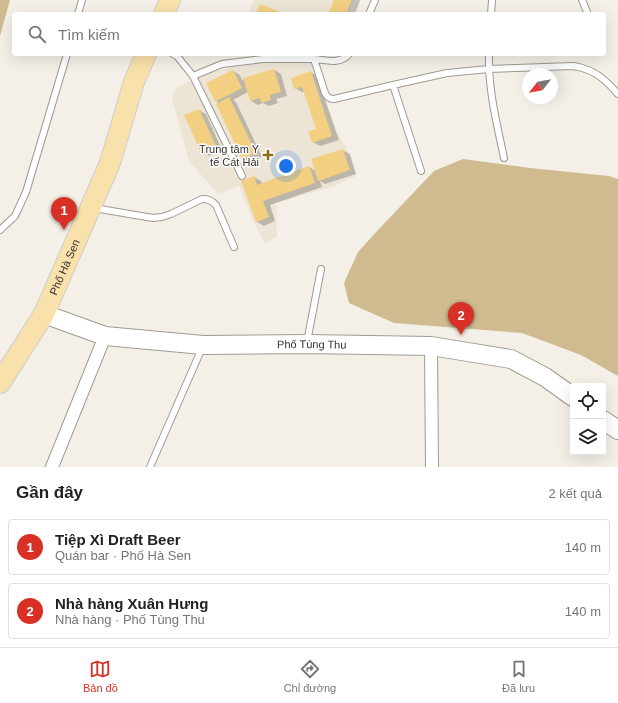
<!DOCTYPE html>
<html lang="vi">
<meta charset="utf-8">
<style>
body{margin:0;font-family:Helvetica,sans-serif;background:#f2f2f2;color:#222}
.controls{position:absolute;right:12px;bottom:12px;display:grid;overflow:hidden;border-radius:4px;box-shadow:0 4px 16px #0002}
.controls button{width:36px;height:36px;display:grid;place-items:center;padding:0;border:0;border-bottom:1px solid #e0e0e0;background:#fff;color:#222;font:20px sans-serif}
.compass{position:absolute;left:522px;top:68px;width:36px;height:36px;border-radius:50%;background:#fff;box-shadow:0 4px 16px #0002;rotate:239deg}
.you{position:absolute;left:286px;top:166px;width:14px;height:14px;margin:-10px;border:3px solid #fff;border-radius:50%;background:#1a73e8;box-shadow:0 0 0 6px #1a73e833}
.badge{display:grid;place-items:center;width:26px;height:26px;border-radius:50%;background:#d93025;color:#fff;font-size:13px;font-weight:700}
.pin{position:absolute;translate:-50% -33px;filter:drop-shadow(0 1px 2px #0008)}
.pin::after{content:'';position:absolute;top:21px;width:14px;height:12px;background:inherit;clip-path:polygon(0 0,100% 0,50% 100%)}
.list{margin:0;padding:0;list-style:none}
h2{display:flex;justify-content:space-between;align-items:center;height:52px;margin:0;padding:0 16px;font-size:17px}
h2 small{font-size:13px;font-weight:400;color:#767676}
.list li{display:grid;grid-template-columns:26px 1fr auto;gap:12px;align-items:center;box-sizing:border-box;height:56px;margin:0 8px 8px;padding:0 8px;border:1px solid #e0e0e0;border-radius:4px}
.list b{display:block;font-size:15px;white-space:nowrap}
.list p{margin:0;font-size:13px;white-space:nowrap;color:#767676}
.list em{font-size:13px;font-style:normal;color:#767676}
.icon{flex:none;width:22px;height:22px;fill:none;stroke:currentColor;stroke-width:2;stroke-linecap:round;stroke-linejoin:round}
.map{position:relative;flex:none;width:618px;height:467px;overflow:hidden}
.search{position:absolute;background:#fff;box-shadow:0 4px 16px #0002;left:12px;right:12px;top:12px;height:44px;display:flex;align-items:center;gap:10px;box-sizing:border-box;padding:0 14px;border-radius:4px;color:#767676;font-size:15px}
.sheet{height:180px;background:#fff}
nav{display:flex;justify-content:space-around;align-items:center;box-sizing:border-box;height:56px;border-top:1px solid #e0e0e0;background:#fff;font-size:11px;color:#767676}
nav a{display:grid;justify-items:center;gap:2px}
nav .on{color:#d93025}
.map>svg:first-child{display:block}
.built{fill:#ece4d5}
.green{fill:#cfbb8f}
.shadow{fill:#0003}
.building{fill:#f3cf81}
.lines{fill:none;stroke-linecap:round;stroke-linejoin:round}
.lane-casing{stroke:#9f9b93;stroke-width:8}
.street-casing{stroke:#9f9b93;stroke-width:14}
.secondary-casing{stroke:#9f9b93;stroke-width:20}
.primary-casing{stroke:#cececd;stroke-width:22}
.lane{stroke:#fff;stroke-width:6}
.street{stroke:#fff;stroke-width:12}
.secondary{stroke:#fff;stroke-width:18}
.primary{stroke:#f8e1ab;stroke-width:20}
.poi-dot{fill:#8e6c0f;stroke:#fff;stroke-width:1.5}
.labels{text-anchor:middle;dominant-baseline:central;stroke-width:3;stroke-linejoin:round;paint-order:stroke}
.poi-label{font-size:11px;fill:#33312e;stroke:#fff;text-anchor:end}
.street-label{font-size:11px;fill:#33312e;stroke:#fff}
</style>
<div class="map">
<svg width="618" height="467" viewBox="0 0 618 467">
<rect width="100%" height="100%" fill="#f4f0e7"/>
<path class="built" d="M254 0H353L347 14H248Z
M277 62H312L336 131 347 149 356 176 335 186 276 203 277 237 265 243 254 223 239 186 218 194 189 161 172 98 176 88 203 75 233 67Z"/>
<path class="green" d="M0 0H10L0 36Z
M463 159 530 168 609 176 618 179V376L581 355 522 333 394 323 349 303 344 283 358 252 378 230 434 171Z"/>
<path class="shadow" d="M335 0H360L355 14H329Z
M274 70 281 74 287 96 276 99 278 103 269 106 263 103 258 105 251 101 248 92 233 100 236 102 262 157 250 163 243 159 217 104 219 103 216 101 233 71 240 75 242 80Z
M310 72 317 76 339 140 320 146 313 142 317 129 305 92H302L295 88Z
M199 110 206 114 222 150 209 156 202 152Z
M342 150 350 154 356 174 325 184 320 181 322 187 270 205 275 221 264 226 257 222 254 177 261 181 262 184 309 167 316 171Z"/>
<path class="building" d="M334 0H352L346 14H328Z
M260 4 285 14H256Z
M274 69 281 92 270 95 271 100 261 103 260 98 250 101 243 78Z
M233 70 242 88 215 102 206 83Z
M311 71 332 136 312 143 308 131 316 129 302 87 294 89 291 78Z
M229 97 256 153 242 159 216 104Z
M199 109 216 146 201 153 184 115Z
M343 149 350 170 318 181 311 159Z
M309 166 315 183 263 201 269 217 256 222 241 181 254 176 257 185Z"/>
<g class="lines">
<g class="lane-casing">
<path id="lane" d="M582 0 588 14
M78 14 82 0
M369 14 375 0
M491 14 492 0
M173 54 177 56 193 76 242 176
M489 54C488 90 497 124 504 158
M314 59C326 60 340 65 349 54
M193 76 222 64 263 59H314L325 93C327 97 329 99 334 99L393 85 447 73 489 69 573 66C577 67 581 67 585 69 599 73 609 84 618 94
M393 85 421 171
M94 208 153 218 162 217 171 214 202 199C208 199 211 200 216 205L234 247
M0 230 15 216 26 192 67 54
M307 342 321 269
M150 467 202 348"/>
</g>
<g class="street-casing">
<path id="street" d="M431 346 432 467
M52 467 105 336"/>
</g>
<g class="secondary-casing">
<g id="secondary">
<path id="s1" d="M44 314 105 336 203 345 307 344 431 346 511 359 545 377 573 397"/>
<path d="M603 420 618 430"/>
</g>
</g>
<g class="primary-casing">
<g id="primary">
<path d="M164 14 170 0"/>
<path id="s2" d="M0 383 44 314 110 163 134 82 146 54"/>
</g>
</g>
<use href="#lane" class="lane"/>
<use href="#street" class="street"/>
<use href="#secondary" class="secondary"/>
<use href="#primary" class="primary"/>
</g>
<path class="poi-dot" d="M266 149h4v4h4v4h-4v4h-4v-4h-4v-4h4z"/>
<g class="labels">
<g class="poi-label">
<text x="259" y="149">Trung tâm Y<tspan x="259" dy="13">tế Cát Hải</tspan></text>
</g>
<g class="street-label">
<text stroke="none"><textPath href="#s2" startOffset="133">Phố Hà Sen</textPath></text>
<text stroke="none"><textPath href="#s1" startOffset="272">Phố Tùng Thu</textPath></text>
</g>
</g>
</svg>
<div class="controls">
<button><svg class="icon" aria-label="locate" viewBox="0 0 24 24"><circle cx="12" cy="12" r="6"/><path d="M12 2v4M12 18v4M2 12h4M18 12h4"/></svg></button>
<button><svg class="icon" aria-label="layers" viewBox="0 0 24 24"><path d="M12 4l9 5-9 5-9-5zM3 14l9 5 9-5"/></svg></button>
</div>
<svg class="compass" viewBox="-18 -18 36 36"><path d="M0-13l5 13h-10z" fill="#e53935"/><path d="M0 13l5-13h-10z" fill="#767676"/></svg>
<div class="you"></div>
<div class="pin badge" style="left:64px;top:230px">1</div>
<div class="pin badge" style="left:461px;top:335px">2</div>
<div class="search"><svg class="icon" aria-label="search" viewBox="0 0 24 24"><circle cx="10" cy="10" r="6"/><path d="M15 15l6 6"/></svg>Tìm kiếm</div>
</div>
<section class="sheet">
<h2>Gần đây<small>2 kết quả</small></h2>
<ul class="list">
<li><span class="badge">1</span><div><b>Tiệp Xì Draft Beer</b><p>Quán bar · Phố Hà Sen</p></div><em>140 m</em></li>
<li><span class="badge">2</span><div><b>Nhà hàng Xuân Hưng</b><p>Nhà hàng · Phố Tùng Thu</p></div><em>140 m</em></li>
</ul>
</section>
<nav>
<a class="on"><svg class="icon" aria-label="map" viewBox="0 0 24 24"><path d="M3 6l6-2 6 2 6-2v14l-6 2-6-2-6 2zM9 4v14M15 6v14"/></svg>Bản đồ</a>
<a><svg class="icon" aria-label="directions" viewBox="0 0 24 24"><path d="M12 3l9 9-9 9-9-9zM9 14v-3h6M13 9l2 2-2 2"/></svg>Chỉ đường</a>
<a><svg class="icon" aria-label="saved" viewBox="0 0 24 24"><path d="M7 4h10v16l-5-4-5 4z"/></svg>Đã lưu</a>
</nav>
